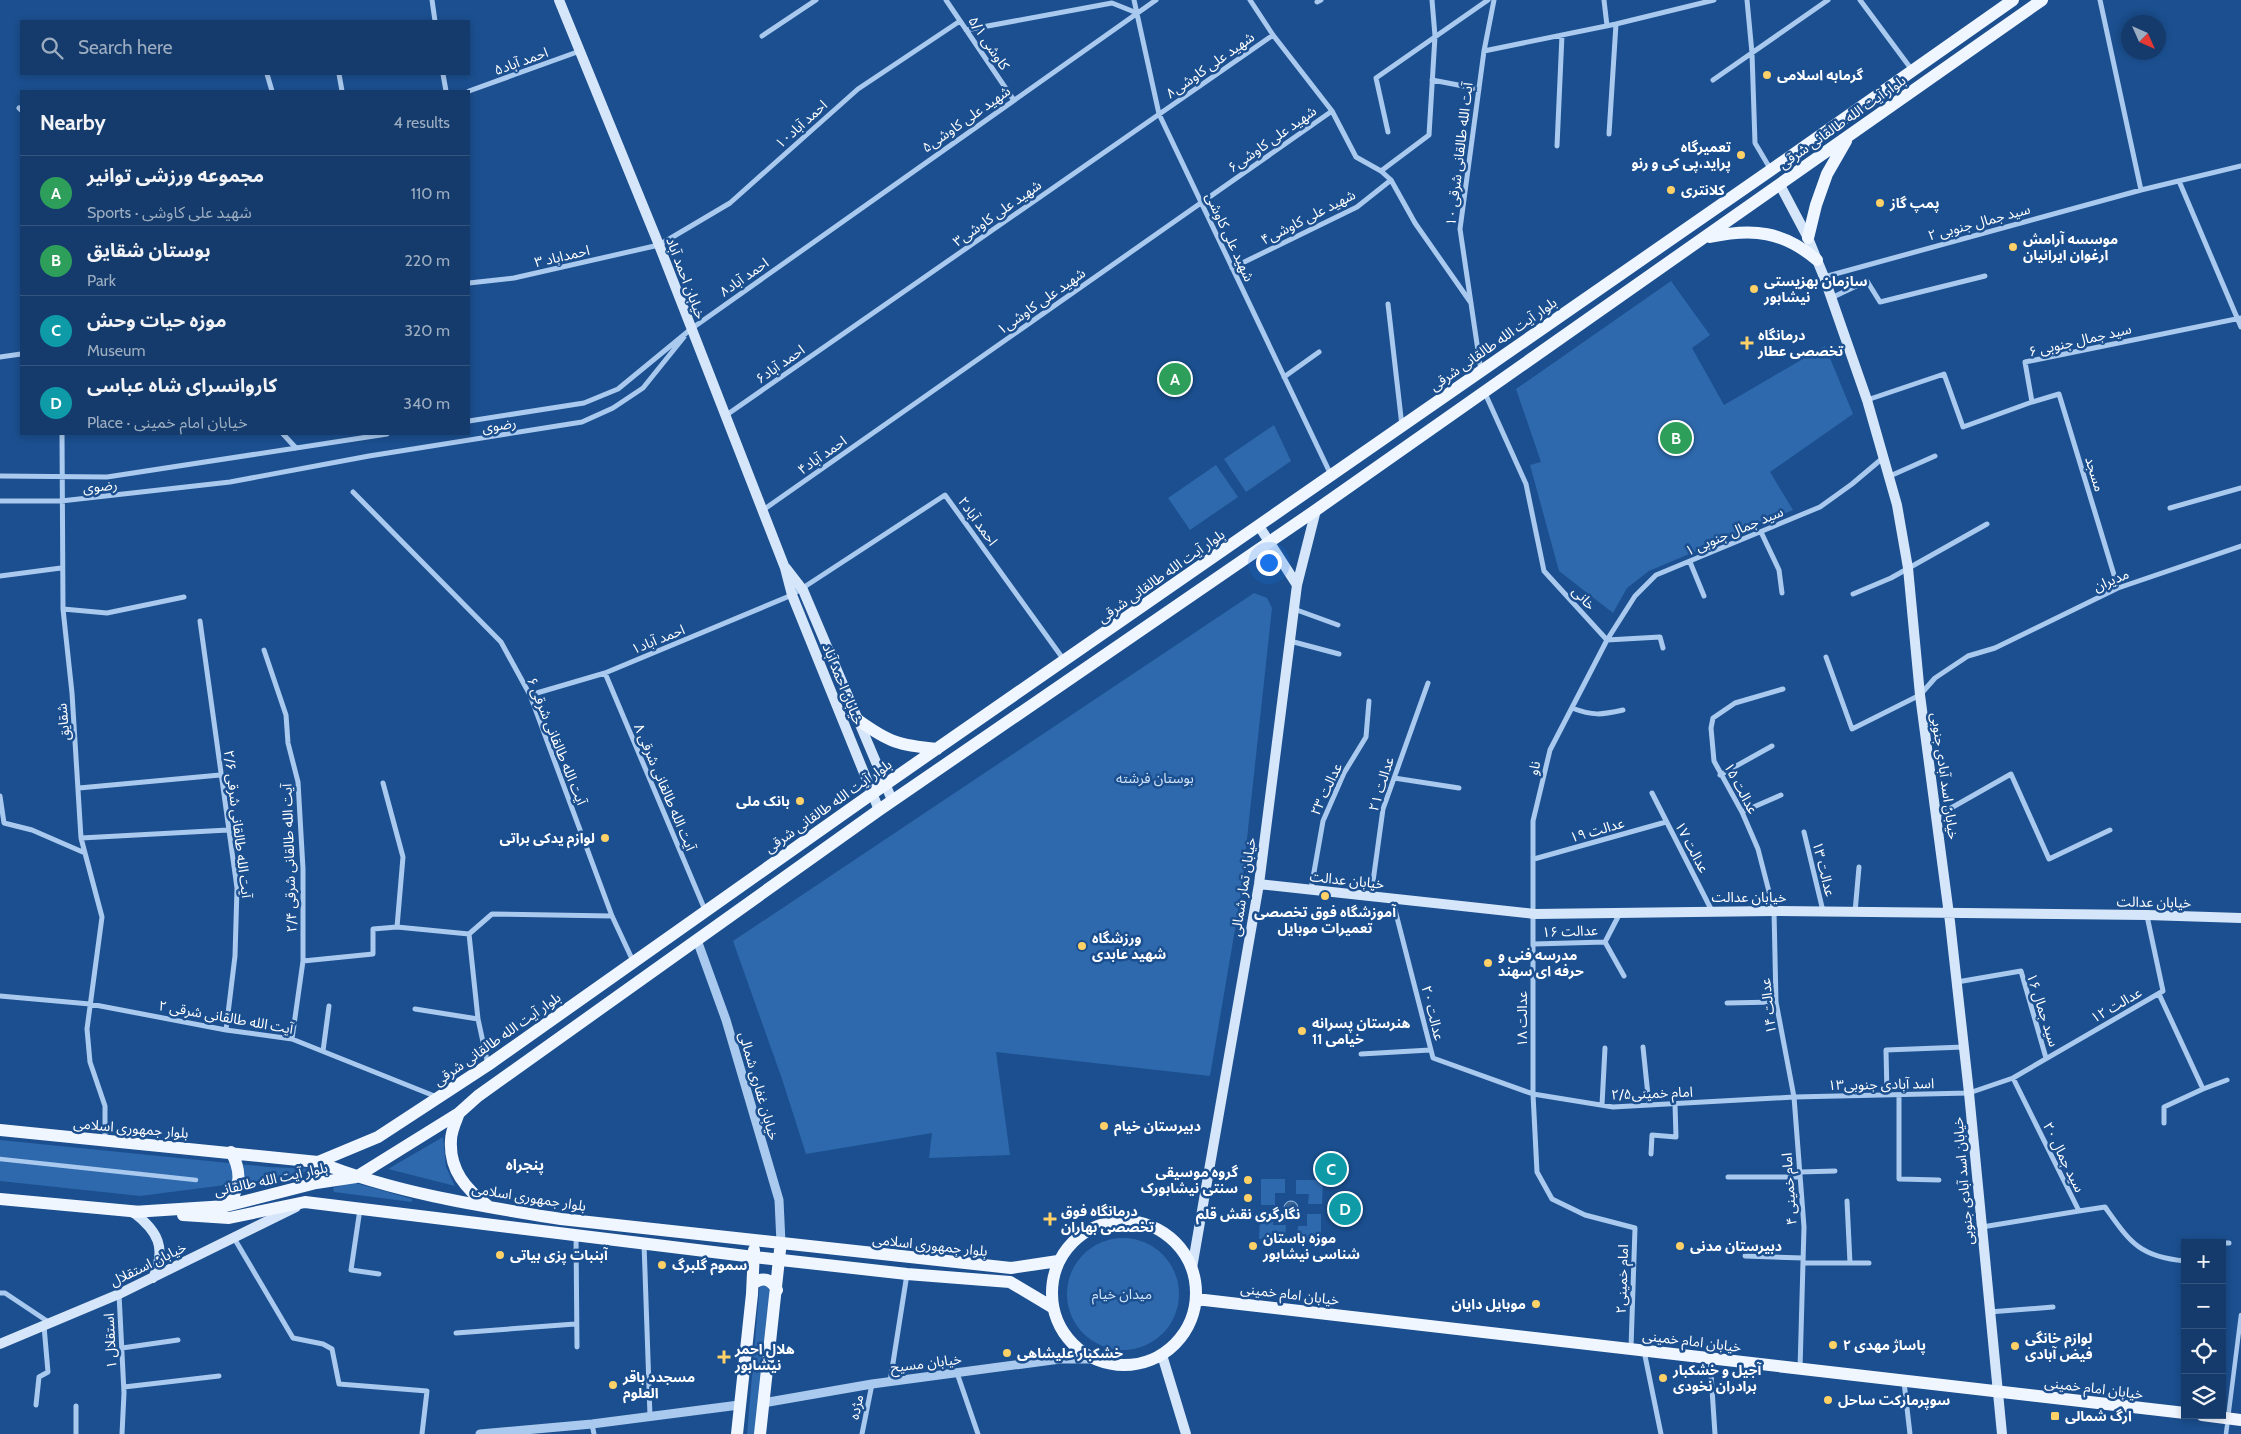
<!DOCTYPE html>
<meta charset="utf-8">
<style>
body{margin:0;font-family:Cabin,"Noto Sans Arabic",sans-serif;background:#214673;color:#f1f3f6}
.controls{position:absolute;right:15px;bottom:15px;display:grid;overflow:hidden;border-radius:0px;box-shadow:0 2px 8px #0003}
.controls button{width:45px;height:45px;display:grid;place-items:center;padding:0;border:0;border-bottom:1px solid #33557e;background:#143b6b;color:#f1f3f6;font:25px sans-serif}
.compass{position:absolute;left:2121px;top:15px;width:45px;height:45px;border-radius:50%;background:#143b6b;box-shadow:0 2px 8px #0003;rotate:135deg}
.you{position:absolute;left:1268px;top:562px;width:18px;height:18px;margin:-12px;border:4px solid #fff;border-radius:50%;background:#1a73e8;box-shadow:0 0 0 8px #1a73e833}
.badge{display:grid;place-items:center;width:32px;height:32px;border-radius:50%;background:#ea580c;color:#fff;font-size:16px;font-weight:700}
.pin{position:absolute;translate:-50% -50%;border:2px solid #fff;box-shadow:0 1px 5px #0006}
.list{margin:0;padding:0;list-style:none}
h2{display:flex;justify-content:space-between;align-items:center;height:65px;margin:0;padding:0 20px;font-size:21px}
h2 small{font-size:16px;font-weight:400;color:#9dadc1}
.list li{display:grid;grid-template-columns:32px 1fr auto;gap:15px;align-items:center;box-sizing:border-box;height:70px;padding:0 20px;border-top:1px solid #33557e}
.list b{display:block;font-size:19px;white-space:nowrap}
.list p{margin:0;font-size:16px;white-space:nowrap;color:#9dadc1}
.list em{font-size:16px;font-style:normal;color:#9dadc1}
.icon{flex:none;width:28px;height:28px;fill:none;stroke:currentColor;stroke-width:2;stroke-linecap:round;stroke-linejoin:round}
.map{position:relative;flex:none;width:2241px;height:1434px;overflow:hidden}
.search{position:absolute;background:#143b6b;box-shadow:0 2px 8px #0003;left:20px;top:20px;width:450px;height:55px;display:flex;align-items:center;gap:12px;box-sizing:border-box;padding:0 18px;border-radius:0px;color:#9dadc1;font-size:19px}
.panel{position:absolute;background:#143b6b;box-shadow:0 2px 8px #0003;left:20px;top:90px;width:450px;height:345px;border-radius:0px}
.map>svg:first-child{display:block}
.green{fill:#2e69ad}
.water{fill:#3c6290;stroke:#9cc4f0}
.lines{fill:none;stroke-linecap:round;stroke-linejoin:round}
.pedestrian{stroke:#a9c9ee;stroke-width:4.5}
.minor{stroke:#a9c9ee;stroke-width:5}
.tertiary{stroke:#a9c9ee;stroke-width:9}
.secondary{stroke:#d6e6fa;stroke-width:10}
.primary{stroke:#f0f6ff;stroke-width:12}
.poi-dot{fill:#ffd166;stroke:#1b4f8f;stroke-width:2}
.labels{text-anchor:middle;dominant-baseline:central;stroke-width:5;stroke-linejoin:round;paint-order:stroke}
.street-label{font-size:14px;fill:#fff;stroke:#1b4f8f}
.poi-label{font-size:14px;font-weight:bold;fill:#fff;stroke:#1b4f8f;text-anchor:start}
.park-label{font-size:14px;fill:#cfe3fa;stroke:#1b4f8f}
.neighbourhood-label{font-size:15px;font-weight:bold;fill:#fff;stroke:#1b4f8f}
</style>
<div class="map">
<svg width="2241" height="1434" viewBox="0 0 2241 1434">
<rect width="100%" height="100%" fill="#1b4f8f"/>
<path class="green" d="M1671 281 1710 335 1692 348 1724 405 1825 346 1853 414 1770 472 1793 510 1649 571 1627 588 1613 613 1559 571 1530 465 1541 462 1516 389Z
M1274 425 1291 461 1246 492 1224 459Z
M1216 465 1238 497 1190 530 1168 498Z
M1254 593 1267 598 1272 608 1241 894 1210 1076 996 1052 1010 1155 929 1158 932 1133 806 1154 782 1079 733 941Z
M443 1137 446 1167 455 1186 388 1169Z
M0 1140 269 1167 316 1169 288 1177 140 1196 0 1181Z
M1261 1179H1285V1193H1275V1205H1261Z
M1296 1180H1323L1322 1204H1308L1309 1194H1296Z
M352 1182 412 1199V1202L334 1192 333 1188Z
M1307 1214H1321V1240H1297L1298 1226H1307Z
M1260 1215H1274L1273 1225H1286L1285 1239H1259Z
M1067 1294a56 56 0 1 1 112 0a56 56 0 1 1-112 0Z
M760 1282 768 1287 770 1294 755 1434H747Z"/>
<path class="water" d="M1284 1208a7 7 0 1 1 14 0a7 7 0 1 1-14 0Z"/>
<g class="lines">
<path class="pedestrian" d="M0 1159 196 1180
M2226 1434 2241 1315"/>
<path class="minor" d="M432 0 435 21
M946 0 1013 99
M1134 0 1159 114 1331 475
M1250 0 1273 35 1332 111 1356 157 1381 171 1391 180 1415 223 1471 303
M1604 0 1607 26
M1747 0 1752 53 1755 143 1771 170
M1860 0 1912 70
M2100 0 2141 190
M1317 2 1321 0
M966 30 1112 3 1137 13
M762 36 816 0
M1484 51 1616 24 1714 0
M267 74 272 91
M339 74 342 91
M443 74 446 91
M1432 80 1479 89
M1713 80 1828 0
M469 91 580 51
M19 108 21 110
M1388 132 1376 78 1488 0
M1609 134 1616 24
M1557 146 1562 35
M1381 171 1429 135 1435 36 1432 0
M2179 181 2241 327
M1232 268 1357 207 1391 180
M1824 277 2141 190 2241 166
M469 283 514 278 659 245 730 203 858 89 960 21
M1831 298 1867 281 1880 302 1985 276
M1388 304 1402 426
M0 357 21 354
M1481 371 1460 229 1484 51 1494 0
M1284 377 1319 352
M1484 391 1526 484 1544 571 1607 640
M1867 400 1944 374 1963 427 2032 402 2025 362 2241 318
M2032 402 2059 394 2118 588
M725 416 1273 35
M469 421 584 403 618 389 691 329 1156 0
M62 434 63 609 72 693 81 838 102 917 87 1029 90 1062 105 1106V1141
M283 434 296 448
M0 476 107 477 387 434
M1890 476 1935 456
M353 492 501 642 530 695 612 916 633 961
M0 501H61L230 482 369 456 582 422 613 408 643 388 684 337
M2170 508 2241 488
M763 510 1332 111
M1761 532 1779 570 1782 593
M1690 562 1704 596
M0 576 61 568
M1853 594 1891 578 1987 524
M63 609 107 613 184 597
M1294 609 1338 625
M200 621 237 888 235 956 226 1030
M1607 640 1660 637 1663 648
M1290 641 1339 654
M264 650 286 715 288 743 298 782 303 869V961L292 1039
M1826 657 1852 729 1920 695 1935 678 1968 656 1995 648 2118 588 2241 546
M605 673 705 910
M1783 689 1735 703 1713 718 1711 728 1714 761 1742 812 1758 849 1774 911 1776 1002 1794 1097 1804 1227 1800 1369
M530 695 605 673 792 595 945 495 1064 660
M1572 708C1593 716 1601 715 1623 710
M1720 775 1772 746
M1394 778 1459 788
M383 783 403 857 397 927 469 934
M79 788 220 775
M1652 793 1712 911
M0 796 4 823 32 830 85 853
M1742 812 1781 795
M1937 816 2011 774 2049 859 2110 830
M1804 832 1823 911
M81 838 228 830
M1534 859 1666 822
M1311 889 1323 821 1344 773 1366 737 1369 701
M1371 896 1383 809 1428 683
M1392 898 1433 1058 1533 1094 1613 1107 1794 1097 1969 1093 2013 1078 2163 991 2147 916
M1855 912 1859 867
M469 934 492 914 612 916
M469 934 478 1019 488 1065
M1605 942 1624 976
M1534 944 1605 942 1620 913
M303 961 373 954V929L397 927
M1957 982 2021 971 2046 1058
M2159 994 2203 1089 2164 1107V1123
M0 996 90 1004 226 1030 292 1039 437 1097
M1727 1003 1776 1002
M415 1009 478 1019
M1643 1047 1649 1105
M323 1051 329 1006
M1361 1054 1430 1050
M2203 1089 2227 1080
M1887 1095 1886 1050 1964 1047
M1899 1095V1179L1939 1180
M1602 1105 1605 1048
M1651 1154 1652 1135 1676 1137 1675 1104
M1800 1172 1835 1171
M1728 1177H1800
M1847 1201 1850 1263
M360 1209 351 1270 379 1274
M2079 1211 2105 1207C2130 1242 2139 1257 2185 1261
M1982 1227 2079 1211 2013 1078
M576 1235 577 1347
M234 1238 293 1338 323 1344 332 1349 339 1384 427 1391 422 1434
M644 1243 650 1416
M2222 1243H2229
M1745 1256 1803 1258
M1803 1263H1869
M0 1293H5L50 1323
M119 1294 124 1393 122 1434
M1989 1312 2053 1307
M456 1333 575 1324
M122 1348 178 1340
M1631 1348 1635 1228 1585 1215 1552 1199 1537 1172 1533 1094V821L1550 750 1607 640 1635 596 1656 575 1820 507 1852 484 1884 457
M1644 1351 1661 1434
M1710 1359 1715 1434
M957 1373 978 1434
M890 1382 907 1274
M1904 1382 1910 1434
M124 1387 219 1376
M36 1405 39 1377 48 1372 44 1326
M76 1406V1434
M592 1424 594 1434
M862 1434 872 1384"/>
<path class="tertiary" d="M697 940 726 1020 779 1200 781 1243
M763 1403 872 1384 1060 1359H1093
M480 1434 592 1424 739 1405"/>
<path class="secondary" d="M559 0 659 245 785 568 792 595 879 810
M1780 185 1808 238 1824 277 1867 400 1897 505 1908 568 1920 695 1950 922 1969 1093 2002 1434
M1259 526 1297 585
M786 568 803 590 892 800
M1259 884 1535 914 1774 911 2147 915 2241 918
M133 1212C158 1231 167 1248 153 1278
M1192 1268 1259 884 1297 585 1316 510
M0 1344 119 1294 296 1207
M1162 1355 1186 1434"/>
<path class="primary" d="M1710 237C1753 228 1783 231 1817 260
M1808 238 1816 205 1827 174 1846 141
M858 720C890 743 899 745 937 749
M459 1113C456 1121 451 1131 451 1140 449 1170 466 1189 488 1206
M0 1130 318 1162C395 1193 480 1206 561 1219L1011 1268 1058 1261
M318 1162 378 1137 488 1065 873 793 1771 170 2013 0
M0 1199 141 1212
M226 1206C241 1190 242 1171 231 1152
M133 1212 226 1206 316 1183 356 1177 459 1113 478 1096 879 810 1316 510 2042 0
M183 1215 229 1218 305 1202 754 1257 907 1274 1010 1282 1052 1307
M1052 1293a72 72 0 1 1 144 0a72 72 0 1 1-144 0Z
M753 1284C763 1276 771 1279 777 1290
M1196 1299 2185 1413
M2202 1415 2241 1420
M737 1434 752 1294 754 1250
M760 1434 780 1250"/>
</g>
<g class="poi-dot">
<circle cx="1767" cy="75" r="5"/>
<circle cx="1741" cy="155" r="5"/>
<circle cx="1671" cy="190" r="5"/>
<circle cx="1880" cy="203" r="5"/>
<circle cx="2013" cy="247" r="5"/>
<circle cx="1754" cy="289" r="5"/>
<path d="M1744.5 335.5h5v5h5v5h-5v5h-5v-5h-5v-5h5z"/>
<circle cx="800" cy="801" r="5"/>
<circle cx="605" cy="838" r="5"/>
<circle cx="1325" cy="896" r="5"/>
<circle cx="1082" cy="946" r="5"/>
<circle cx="1488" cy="963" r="5"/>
<circle cx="1302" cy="1031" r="5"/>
<circle cx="1104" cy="1126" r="5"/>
<circle cx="1248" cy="1180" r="5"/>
<circle cx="1248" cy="1198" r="5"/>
<path d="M1047.5 1211.5h5v5h5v5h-5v5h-5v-5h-5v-5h5z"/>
<circle cx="1253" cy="1246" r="5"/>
<circle cx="1680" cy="1246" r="5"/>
<circle cx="500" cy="1255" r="5"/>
<circle cx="662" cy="1265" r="5"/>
<circle cx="1536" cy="1304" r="5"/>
<circle cx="1833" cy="1345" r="5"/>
<circle cx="2015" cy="1346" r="5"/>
<circle cx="1007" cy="1353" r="5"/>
<path d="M721.5 1349.5h5v5h5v5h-5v5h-5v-5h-5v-5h5z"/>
<circle cx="1663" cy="1378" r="5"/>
<circle cx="613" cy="1385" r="5"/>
<circle cx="1828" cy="1400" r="5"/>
<rect x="2050" y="1411" width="10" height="10" rx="2.5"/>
</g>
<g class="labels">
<g class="street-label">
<text transform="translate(989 43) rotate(56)">کاوشی ۵/۱</text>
<text transform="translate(521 61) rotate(-20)">احمد آباد۵</text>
<text transform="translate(1210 65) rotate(-35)">شهید علی کاوشی۸</text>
<text transform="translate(966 119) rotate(-35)">شهید علی کاوشی۵</text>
<text transform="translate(1842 122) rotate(-35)">بلوار آیت الله طالقانی شرقی</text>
<text transform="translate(801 124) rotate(-42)">احمد آباد۱۰</text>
<text transform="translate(1272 139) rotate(-35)">شهید علی کاوشی۶</text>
<text transform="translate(1459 154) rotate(-83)">آیت الله طالقانی شرقی ۱۰</text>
<text transform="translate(997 213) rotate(-35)">شهید علی کاوشی۳</text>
<text transform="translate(1308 217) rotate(-27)">شهید علی کاوشی۴</text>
<text transform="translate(1979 222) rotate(-15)">سید جمال جنوبی ۲</text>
<text transform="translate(1230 237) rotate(65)">شهید علی کاوشی</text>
<text transform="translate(562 256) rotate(-13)">احمداباد ۳</text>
<text transform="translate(744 277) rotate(-35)">احمد آباد۸</text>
<text transform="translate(686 278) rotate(69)">خیابان احمد آباد</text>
<text transform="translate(1041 301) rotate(-35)">شهید علی کاوشی۱</text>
<text transform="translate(2080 340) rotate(-13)">سید جمال جنوبی ۶</text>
<text transform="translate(1493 344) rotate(-35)">بلوار آیت الله طالقانی شرقی</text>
<text transform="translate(780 364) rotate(-35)">احمد آباد۶</text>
<text transform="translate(499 425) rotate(-9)">رضوی</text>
<text transform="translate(822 455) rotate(-35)">احمد آباد۴</text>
<text transform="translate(2095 474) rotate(73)">مسجد</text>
<text transform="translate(100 486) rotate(-6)">رضوی</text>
<text transform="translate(978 521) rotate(54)">احمد آباد۲</text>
<text transform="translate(1734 531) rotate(-23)">سید جمال جنوبی ۱</text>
<text transform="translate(1161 576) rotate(-35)">بلوار آیت الله طالقانی شرقی</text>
<text transform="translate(2111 580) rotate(-23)">مدیران</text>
<text transform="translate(1584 598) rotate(47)">خانی</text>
<text transform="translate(658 639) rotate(-22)">احمد آباد۱</text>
<text transform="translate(843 684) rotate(68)">خیابان احمد آباد</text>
<text transform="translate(63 722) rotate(-95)">شقایق</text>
<text transform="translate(557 741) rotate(68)">آیت الله طالقانی شرقی ۶</text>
<text transform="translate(1534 768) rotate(-77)">ناو</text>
<text transform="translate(1945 776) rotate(82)">خیابان اسد آبادی جنوبی</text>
<text transform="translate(1381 784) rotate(-73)">عدالت ۲۱</text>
<text transform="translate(665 787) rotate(67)">آیت الله طالقانی شرقی ۸</text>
<text transform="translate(1741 788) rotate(62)">عدالت ۱۵</text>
<text transform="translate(1326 789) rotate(-65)">عدالت ۲۳</text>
<text transform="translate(828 806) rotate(-35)">بلوار آیت الله طالقانی شرقی</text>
<text transform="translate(238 824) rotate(83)">آیت الله طالقانی شرقی ۲/۶</text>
<text transform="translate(1597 830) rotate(-16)">عدالت ۱۹</text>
<text transform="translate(1692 847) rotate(62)">عدالت ۱۷</text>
<text transform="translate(289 858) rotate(-92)">آیت الله طالقانی شرقی ۲/۴</text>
<text transform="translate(1824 869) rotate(76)">عدالت ۱۳</text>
<text transform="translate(1347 880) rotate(6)">خیابان عدالت</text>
<text transform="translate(1243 887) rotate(-81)">خیابان تمار شمالی</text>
<text x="1749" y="897">خیابان عدالت</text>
<text transform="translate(2154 902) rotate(1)">خیابان عدالت</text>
<text transform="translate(1570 931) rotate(-2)">عدالت ۱۶</text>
<text transform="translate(2116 1005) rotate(-30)">عدالت ۱۲</text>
<text transform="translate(1768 1006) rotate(-96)">عدالت ۱۴</text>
<text transform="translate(2043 1010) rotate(72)">سید جمال ۱۶</text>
<text transform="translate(1433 1013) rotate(76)">عدالت ۲۰</text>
<text transform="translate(226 1017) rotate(10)">آیت الله طالقانی شرقی ۲</text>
<text transform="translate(1522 1019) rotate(-90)">عدالت ۱۸</text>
<text transform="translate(497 1039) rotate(-35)">بلوار آیت الله طالقانی شرقی</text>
<text transform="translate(1881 1084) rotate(-1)">اسد آبادی جنوبی۱۳</text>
<text transform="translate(759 1086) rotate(74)">خیابان غفاری شمالی</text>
<text transform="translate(1652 1093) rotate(-2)">امام خمینی۲/۵</text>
<text transform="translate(131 1128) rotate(5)">بلوار جمهوری اسلامی</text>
<text transform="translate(2064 1157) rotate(64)">سید جمال ۲۰</text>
<text transform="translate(271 1179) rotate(-12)">بلوار آیت الله طالقانی</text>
<text transform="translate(1963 1181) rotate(-95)">خیابان اسد آبادی جنوبی</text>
<text transform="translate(1789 1189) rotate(-94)">امام خمینی ۴</text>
<text transform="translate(529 1197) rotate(9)">بلوار جمهوری اسلامی</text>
<text transform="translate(930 1245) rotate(6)">بلوار جمهوری اسلامی</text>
<text transform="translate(148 1264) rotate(-26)">خیابان استقلال</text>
<text transform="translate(1622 1279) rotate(-88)">امام خمینی۲</text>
<text transform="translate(1290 1294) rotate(7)">خیابان امام خمینی</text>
<text transform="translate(110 1341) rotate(-93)">استقلال ۱</text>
<text transform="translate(1692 1341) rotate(7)">خیابان امام خمینی</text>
<text transform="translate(926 1363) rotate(-7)">خیابان مسیح</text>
<text transform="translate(2094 1388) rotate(7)">خیابان امام خمینی</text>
<text transform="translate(856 1407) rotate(-78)">مژده</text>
</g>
<g class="poi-label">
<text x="1777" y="75">گرمابه اسلامی</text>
<text x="1731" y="147" text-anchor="end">تعمیرگاه<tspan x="1731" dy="16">پراید،پی کی و رنو</tspan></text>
<text x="1681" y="190">کلانتری</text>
<text x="1890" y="203">پمپ گاز</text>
<text x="2023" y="239">موسسه آرامش<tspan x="2023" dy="16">ارغوان ایرانیان</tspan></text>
<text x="1764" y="281">سازمان بهزیستی<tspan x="1764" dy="16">نیشابور</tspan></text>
<text x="1758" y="335">درمانگاه<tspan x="1758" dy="16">تخصصی عطار</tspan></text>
<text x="790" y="801" text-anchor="end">بانک ملی</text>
<text x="595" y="838" text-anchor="end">لوازم یدکی براتی</text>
<text x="1325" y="912" text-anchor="middle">آموزشگاه فوق تخصصی<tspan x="1325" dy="16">تعمیرات موبایل</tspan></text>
<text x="1092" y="938">ورزشگاه<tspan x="1092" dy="16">شهید عابدی</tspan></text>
<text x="1498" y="955">مدرسه فنی و<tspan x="1498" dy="16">حرفه ای سهند</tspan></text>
<text x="1312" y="1023">هنرستان پسرانه<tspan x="1312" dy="16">خیامی 11</tspan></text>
<text x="1114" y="1126">دبیرستان خیام</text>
<text x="1238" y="1172" text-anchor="end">گروه موسیقی<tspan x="1238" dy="16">سنتی نیشابورک</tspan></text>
<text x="1061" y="1211">درمانگاه فوق<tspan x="1061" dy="16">تخصصی بهاران</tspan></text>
<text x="1248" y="1214" text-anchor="middle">نگارگری نقش قلم</text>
<text x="1263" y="1238">موزه باستان<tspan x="1263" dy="16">شناسی نیشابور</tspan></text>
<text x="1690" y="1246">دبیرستان مدنی</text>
<text x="510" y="1255">آبنبات پزی بیاتی</text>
<text x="672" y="1265">سموم گلبرگ</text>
<text x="1526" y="1304" text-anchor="end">موبایل دایان</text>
<text x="2025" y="1338">لوازم خانگی<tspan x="2025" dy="16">فیض آبادی</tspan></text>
<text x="1843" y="1345">پاساژ مهدی ۲</text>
<text x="735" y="1349">هلال احمر<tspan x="735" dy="16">نیشابور</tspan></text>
<text x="1017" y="1353">خشکبار علیشاهی</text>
<text x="1673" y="1370">آجیل و خشکبار<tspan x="1673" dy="16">برادران نخودی</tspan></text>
<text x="623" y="1377">مسجدد باقر<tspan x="623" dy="16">العلوم</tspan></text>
<text x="1838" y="1400">سوپرمارکت ساحل</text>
<text x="2065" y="1416">ارگ شمالی</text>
</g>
<g class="park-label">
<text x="1155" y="778">بوستان فرشته</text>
<text x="1122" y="1294">میدان خیام</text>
</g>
<g class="neighbourhood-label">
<text x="525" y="1165">پنجراه</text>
</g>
</g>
</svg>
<div class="controls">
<button>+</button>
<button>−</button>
<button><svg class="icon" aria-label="locate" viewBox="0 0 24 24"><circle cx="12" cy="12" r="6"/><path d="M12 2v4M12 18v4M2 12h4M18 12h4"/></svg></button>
<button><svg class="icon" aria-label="layers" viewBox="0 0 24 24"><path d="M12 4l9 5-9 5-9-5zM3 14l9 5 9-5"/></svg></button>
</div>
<svg class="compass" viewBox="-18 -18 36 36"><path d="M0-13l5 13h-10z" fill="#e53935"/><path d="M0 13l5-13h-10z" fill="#9dadc1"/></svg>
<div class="you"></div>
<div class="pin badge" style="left:1175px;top:379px;background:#2e9e5b">A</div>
<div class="pin badge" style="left:1676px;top:438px;background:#2e9e5b">B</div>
<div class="pin badge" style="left:1331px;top:1169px;background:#0f9aa8">C</div>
<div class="pin badge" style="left:1345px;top:1209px;background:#0f9aa8">D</div>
<div class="search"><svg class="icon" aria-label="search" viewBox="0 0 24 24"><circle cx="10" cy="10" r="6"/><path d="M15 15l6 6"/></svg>Search here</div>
<section class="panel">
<h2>Nearby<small>4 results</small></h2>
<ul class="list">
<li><span class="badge" style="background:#2e9e5b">A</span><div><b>مجموعه ورزشی توانیر</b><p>Sports · شهید علی کاوشی</p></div><em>110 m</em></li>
<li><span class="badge" style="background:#2e9e5b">B</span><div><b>بوستان شقایق</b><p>Park</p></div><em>220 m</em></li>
<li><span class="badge" style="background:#0f9aa8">C</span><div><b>موزه حیات وحش</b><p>Museum</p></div><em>320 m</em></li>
<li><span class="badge" style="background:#0f9aa8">D</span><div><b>کاروانسرای شاه عباسی</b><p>Place · خیابان امام خمینی</p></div><em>340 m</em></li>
</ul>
</section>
</div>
